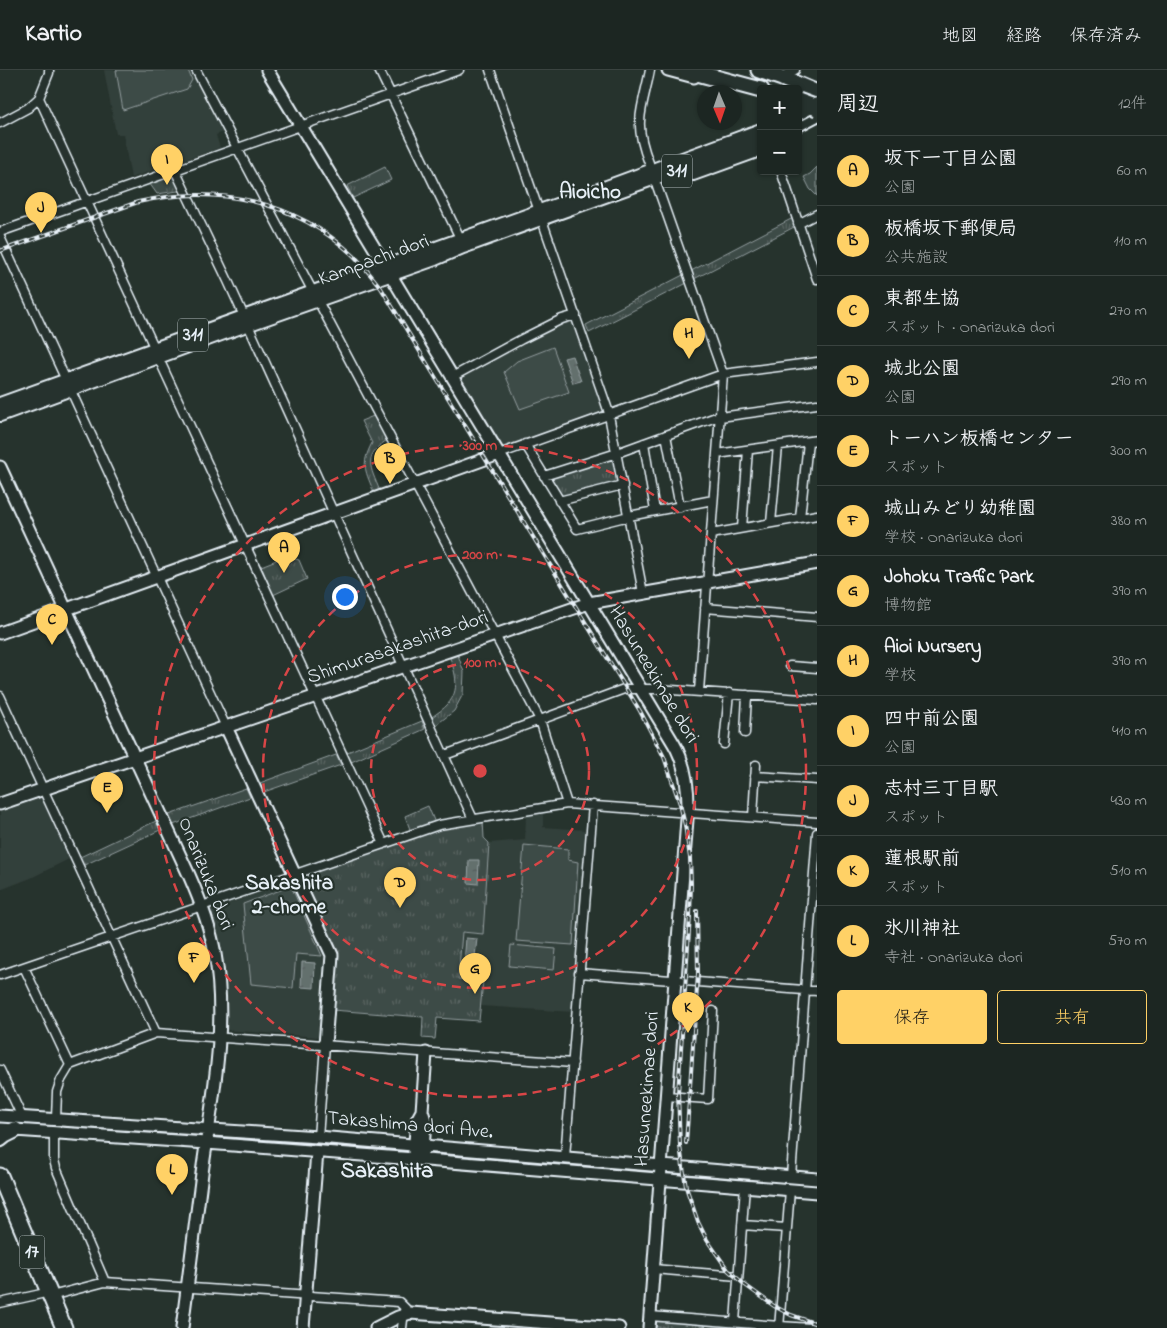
<!DOCTYPE html>
<html lang="ja">
<meta charset="utf-8">
<style>
body{margin:0;font-family:"Indie Flower","Klee One",sans-serif;background:#29322f;color:#f1f3f6}
.controls{position:absolute;right:15px;top:15px;display:grid;overflow:hidden;border-radius:5px;box-shadow:0 1px 4px #0004}
.controls button{width:45px;height:45px;display:grid;place-items:center;padding:0;border:0;border-bottom:1px solid #3a4340;background:#1c2622;color:#f1f3f6;font:25px sans-serif}
.compass{position:absolute;left:697px;top:15px;width:45px;height:45px;border-radius:50%;background:#1c2622;box-shadow:0 1px 4px #0004;rotate:178deg}
.you{position:absolute;left:344px;top:526px;width:18px;height:18px;margin:-12px;border:4px solid #fff;border-radius:50%;background:#1a73e8;box-shadow:0 0 0 8px #1a73e833}
.badge{display:grid;place-items:center;width:32px;height:32px;border-radius:50%;background:#ffd166;color:#111;font-size:16px;font-weight:700}
.pin{position:absolute;translate:-50% -41px;filter:drop-shadow(0 1px 2px #0008)}
.pin::after{content:'';position:absolute;top:26px;width:18px;height:15px;background:inherit;clip-path:polygon(0 0,100% 0,50% 100%)}
.list{margin:0;padding:0;list-style:none}
h2{display:flex;justify-content:space-between;align-items:center;height:65px;margin:0;padding:0 20px;font-size:21px}
h2 small{font-size:16px;font-weight:400;color:#a0a5a5}
.list li{display:grid;grid-template-columns:32px 1fr auto;gap:15px;align-items:center;box-sizing:border-box;height:70px;padding:0 20px;border-top:1px solid #3a4340}
.list b{display:block;font-size:19px;white-space:nowrap}
.list p{margin:0;font-size:16px;white-space:nowrap;color:#a0a5a5}
.list em{font-size:16px;font-style:normal;color:#a0a5a5}
.actions{display:flex;gap:10px;padding:15px 20px}
.actions a{flex:1;padding:11px 0;border:1px solid #ffd166;border-radius:5px;text-align:center;font-size:18px;color:#ffd166}
.actions .main{background:#ffd166;color:#111}
.map{position:relative;flex:none;width:817px;height:1258px;overflow:hidden}
header{display:flex;align-items:center;gap:30px;box-sizing:border-box;height:70px;padding:0 25px;background:#1c2622;border-bottom:1px solid #3a4340}
header strong{font-size:24px}
nav{display:flex;gap:28px;margin-inline-start:auto;font-size:18px}
main{display:flex}
aside{flex:1;background:#1c2622}
.map>svg:first-child{display:block}
.built{fill:#333f3a}
.green{fill:#3e4b47;stroke:#939ea0}
.park{fill:url(#park-tufts);stroke:#939ea0}
.water{fill:url(#water-ripples);stroke:#98a3a5}
.lines{fill:none;stroke-linecap:round;stroke-linejoin:round}
.street-casing{stroke:#e8f1f8;stroke-width:11}
.secondary-casing{stroke:#e8f1f8;stroke-width:15}
.primary-casing{stroke:#e8f1f8;stroke-width:16}
.highway-casing{stroke:#e8f1f8;stroke-width:19}
.street{stroke:#26332d;stroke-width:8}
.secondary{stroke:#26332d;stroke-width:11}
.primary{stroke:#26332d;stroke-width:12}
.highway{stroke:#26332d;stroke-width:15}
.rail-casing{stroke:#e8f1f8;stroke-width:4}
.rail{stroke:#26332d;stroke-width:2;stroke-dasharray:5.5;stroke-linecap:butt}
.primary-bridge-casing{stroke:#e8f1f8;stroke-width:16;stroke-linecap:butt}
.highway-bridge-casing{stroke:#e8f1f8;stroke-width:19;stroke-linecap:butt}
.primary-bridge{stroke:#26332d;stroke-width:12}
.highway-bridge{stroke:#26332d;stroke-width:15}
.ring{fill:none;stroke:#d94647;stroke-width:2.5;stroke-dasharray:9 6}
.labels{text-anchor:middle;dominant-baseline:central;stroke-width:4.5;stroke-linejoin:round;paint-order:stroke}
.shield{fill:#26332d;stroke:#aeb8bb;stroke-width:1}
.shield-label{font-size:19px;font-weight:bold;fill:#e8f1f8}
.street-label{font-size:20px;fill:#e8f1f8;stroke:#26332d}
.neighbourhood-label{font-size:21px;font-weight:bold;fill:#e8f1f8;stroke:#26332d}
.quarter-label{font-size:22px;font-weight:bold;fill:#e8f1f8;stroke:#26332d}
.centre{fill:#d94647;stroke:#26332d;stroke-width:2.5}
.ring-label{font-size:15px;text-anchor:middle;font-weight:bold;fill:#d94647;stroke:#26332d;stroke-width:4.5;stroke-linejoin:round;paint-order:stroke}
</style>
<header>
<strong>Kartio</strong>
<nav><a>地図</a><a>経路</a><a>保存済み</a></nav>
</header>
<main>
<div class="map">
<svg width="817" height="1258" viewBox="0 0 817 1258">
<defs>
<pattern id="park-tufts" width="24" height="20" patternUnits="userSpaceOnUse" patternTransform="scale(1.25)"><rect width="24" height="20" fill="#3e4b47"/><path d="M3 7l-1-3M5 7V3M7 7l1-3M15 17l-1-3M17 17v-4M19 17l1-3" fill="none" stroke="#5a6562"/></pattern>
<pattern id="water-ripples" width="26" height="14" patternUnits="userSpaceOnUse" patternTransform="scale(1.25)"><rect width="26" height="14" fill="#636f6d"/><path d="M2 4q2-2 4 0t4 0M15 11q2-2 4 0t4 0" fill="none" stroke="#535a5a"/></pattern>
</defs>
<rect width="100%" height="100%" fill="#26332d"/>
<filter id="ink" filterUnits="userSpaceOnUse"><feTurbulence type="fractalNoise" baseFrequency=".02" numOctaves="2"/><feDisplacementMap in="SourceGraphic" scale="10" xChannelSelector="R" yChannelSelector="G"/><feConvolveMatrix kernelMatrix="1 2 1 2 8 2 1 2 1" color-interpolation-filters="sRGB"/></filter>
<g filter="url(#ink)">
<path class="built" d="M104 0H193L225 61 216 65 220 78 131 108 123 64H116Z
M571 251 574 252 604 341 603 343 505 378 499 372 461 307 462 304 561 253Z
M39 727 42 729 69 789 31 808 0 820V741Z
M543 743V757L586 760 573 942 480 936 482 911 458 910 462 862 483 864 489 773 525 770 526 745Z
M290 812 324 886 318 967 226 960V930L224 899 221 884 210 840Z"/>
<path class="green" d="M116 0H188L192 10 187 19 123 40Z
M817 97V126L810 119 804 107 810 104Z
M553 277 569 322 520 339 504 302 517 291Z
M524 775 568 779V790L578 792 573 875 516 871Z
M291 816 322 886 296 884 293 918 251 914 243 834Z
M511 875 556 879 554 900 509 896Z"/>
<path class="park" d="M385 97 391 110 353 128 347 116Z
M175 100 185 120 157 124 147 110Z
M793 148 796 156 694 209 691 201Z
M683 205 687 213 589 263 586 255Z
M376 345 389 369C362 385 370 397 380 421L374 423C366 401 360 396 372 373L361 351Z
M610 388 614 389 619 412 560 428 549 410 550 406Z
M284 487H289L299 490 307 509 273 525 261 496Z
M458 585 464 602 463 624 454 641 436 655 432 647C437 643 444 639 448 634 460 620 456 604 450 588Z
M422 651 425 659 349 693 345 683Z
M336 685 341 695 261 723 257 714Z
M246 718 250 727 173 755 169 745Z
M428 736 435 753 411 762 405 746Z
M156 751 160 760 82 796 78 788Z
M483 751 484 768 489 773 483 864 462 862 458 909 483 911 479 951 437 948 435 969 422 968 423 947 332 940 336 885 304 815 310 803 444 758Z
M657 1250 760 1258H674L656 1257Z"/>
<path class="water" d="M572 286 581 311 573 313 564 288Z
M469 790H479L478 814 468 813Z
M466 868 477 869 474 895 464 894Z
M302 892 315 893 314 918 301 917Z"/>
<g class="lines">
<g class="street-casing">
<path id="street" d="M196 0 313 222
M379 0 460 168
M490 0 608 340 643 523
M783 6 795 0
M39 28 155 279
M0 53 28 38 39 28 49 3V0
M649 93C644 80 639 65 640 51 641 34 647 17 650 0
M175 100 228 211 473 749
M781 101 817 209
M657 116 723 304 699 621
M798 154 817 144
M0 162 459 0
M0 167 226 657
M318 231 540 650 567 734
M158 287 384 774
M452 307 522 269 562 249 576 245
M666 365 680 437
M644 373 655 441
M525 374 577 459 629 446 713 430
M499 384 723 304 817 292
M717 384 817 370
M544 406 617 383 716 347H720L817 334
M559 431 623 415
M800 448 808 372
M771 453 778 376
M742 458 748 380
M711 464 817 445
M705 538 817 547
M790 596 817 598
M0 626 156 963
M745 663 747 625
M724 674 729 623
M445 685 624 619H657L817 630
M755 706 817 710
M753 747 756 695
M24 897 70 995
M579 903 817 921
M0 905 439 755 567 734 817 752
M0 1000 22 1047
M666 1026 708 1029 713 941
M56 1049 57 1022 61 1010 70 995 156 963 573 993
M54 1063V1090L56 1098 105 1212
M318 1067 325 975
M565 1087 593 735
M791 1106 817 763
M742 1155 787 1158
M653 1199 738 1206
M51 1226 105 1212 399 1232 410 1243
M0 1233 41 1224
M650 1246 780 1256 811 1258 817 1255
M735 1252 745 1116
M402 1258 404 1241
M779 1258 790 1120"/>
</g>
<g class="secondary-casing">
<path id="secondary" d="M267 0 674 674C685 693 688 714 688 736L649 1258
M668 0 694 7
M0 397 189 805C200 830 210 856 215 884 228 956 212 1031 202 1103 195 1155 189 1206 182 1258
M0 563 499 384
M226 657 332 885 325 975
M0 734 589 533 817 493
M422 1041 425 1050 423 1081
M0 1046 318 1067 817 1109
M0 1059 206 1073 414 1089 817 1122
M414 1082 417 1050 422 1041 426 983
M303 1258 317 1082
M376 1258 398 1247 410 1243 619 1258"/>
</g>
<g class="primary-casing">
<path id="primary" d="M798 55 817 45
M693 104 754 82
M0 334 604 118 761 60
M0 345 221 264 435 189 463 177 761 70"/>
</g>
<g class="highway-casing">
<path id="highway" d="M686 0 761 20
M759 0 782 8 817 23
M0 1069 5 1065 15 1060
M0 1106 64 1258"/>
</g>
<use href="#street" class="street"/>
<use href="#secondary" class="secondary"/>
<use href="#primary" class="primary"/>
<use href="#highway" class="highway"/>
<g class="rail-casing">
<path id="rail" d="M0 181 138 132C216 114 294 130 354 186 364 196 372 207 381 218L563 516 640 641 664 687 680 734 685 755 690 788 691 814 690 846 678 1023 680 1076 686 1117 698 1152 707 1170 728 1200 745 1215 774 1236 791 1245 817 1254
M686 1073 698 904 697 841"/>
</g>
<use href="#rail" class="rail"/>
<g class="primary-bridge-casing">
<path id="primary-bridge" d="M798 44 817 34"/>
</g>
<g class="highway-bridge-casing">
<path id="highway-bridge" d="M798 31 817 38"/>
</g>
<use href="#primary-bridge" class="primary-bridge"/>
<use href="#highway-bridge" class="highway-bridge"/>
</g>
</g>
<g class="ring">
<circle cx="480" cy="701" r="109"/>
<circle cx="480" cy="701" r="217"/>
<circle cx="480" cy="701" r="326"/>
</g>
<g class="labels">
<g class="shield">
<rect x="662" y="84.5" width="30" height="33" rx="4"/>
<rect x="178" y="248.5" width="30" height="33" rx="4"/>
<rect x="19.5" y="1165.5" width="25" height="33" rx="4"/>
</g>
<g class="shield-label">
<text x="677" y="101">311</text>
<text x="193" y="265">311</text>
<text x="32" y="1182">17</text>
</g>
<g class="street-label">
<text transform="translate(374 191) rotate(-20)">Kampachi dori</text>
<text transform="translate(398 578) rotate(-19)">Shimurasakashita-dori</text>
<text transform="translate(653 605) rotate(59)">Hasuneekimae dori</text>
<text transform="translate(205 804) rotate(68)">Onarizuka dori</text>
<text transform="translate(648 1019) rotate(-86)">Hasuneekimae dori</text>
<text transform="translate(410 1056) rotate(5)">Takashima dori Ave.</text>
</g>
<g class="neighbourhood-label">
<text x="590" y="123">Aioicho</text>
<text x="289" y="814">Sakashita<tspan x="289" dy="24">2-chome</tspan></text>
</g>
<g class="quarter-label">
<text x="387" y="1102">Sakashita</text>
</g>
</g>
<circle cx="480" cy="701" r="8" class="centre"/>
<g class="ring-label">
<text x="480" y="380">300 m</text>
<text x="480" y="489">200 m</text>
<text x="480" y="597">100 m</text>
</g>
</svg>
<div class="controls">
<button>+</button>
<button>−</button>
</div>
<svg class="compass" viewBox="-18 -18 36 36"><path d="M0-13l5 13h-10z" fill="#e53935"/><path d="M0 13l5-13h-10z" fill="#a0a5a5"/></svg>
<div class="you"></div>
<div class="pin badge" style="left:284px;top:503px">A</div>
<div class="pin badge" style="left:390px;top:414px">B</div>
<div class="pin badge" style="left:52px;top:575px">C</div>
<div class="pin badge" style="left:400px;top:838px">D</div>
<div class="pin badge" style="left:107px;top:743px">E</div>
<div class="pin badge" style="left:194px;top:913px">F</div>
<div class="pin badge" style="left:475px;top:924px">G</div>
<div class="pin badge" style="left:689px;top:289px">H</div>
<div class="pin badge" style="left:167px;top:115px">I</div>
<div class="pin badge" style="left:41px;top:163px">J</div>
<div class="pin badge" style="left:688px;top:963px">K</div>
<div class="pin badge" style="left:172px;top:1125px">L</div>
</div>
<aside>
<h2>周辺<small>12件</small></h2>
<ul class="list">
<li><span class="badge">A</span><div><b>坂下一丁目公園</b><p>公園</p></div><em>60 m</em></li>
<li><span class="badge">B</span><div><b>板橋坂下郵便局</b><p>公共施設</p></div><em>110 m</em></li>
<li><span class="badge">C</span><div><b>東都生協</b><p>スポット · Onarizuka dori</p></div><em>270 m</em></li>
<li><span class="badge">D</span><div><b>城北公園</b><p>公園</p></div><em>290 m</em></li>
<li><span class="badge">E</span><div><b>トーハン板橋センター</b><p>スポット</p></div><em>300 m</em></li>
<li><span class="badge">F</span><div><b>城山みどり幼稚園</b><p>学校 · Onarizuka dori</p></div><em>380 m</em></li>
<li><span class="badge">G</span><div><b>Johoku Traffic Park</b><p>博物館</p></div><em>390 m</em></li>
<li><span class="badge">H</span><div><b>Aioi Nursery</b><p>学校</p></div><em>390 m</em></li>
<li><span class="badge">I</span><div><b>四中前公園</b><p>公園</p></div><em>410 m</em></li>
<li><span class="badge">J</span><div><b>志村三丁目駅</b><p>スポット</p></div><em>430 m</em></li>
<li><span class="badge">K</span><div><b>蓮根駅前</b><p>スポット</p></div><em>510 m</em></li>
<li><span class="badge">L</span><div><b>氷川神社</b><p>寺社 · Onarizuka dori</p></div><em>570 m</em></li>
</ul>
<div class="actions"><a class="main">保存</a><a>共有</a></div>
</aside>
</main>
